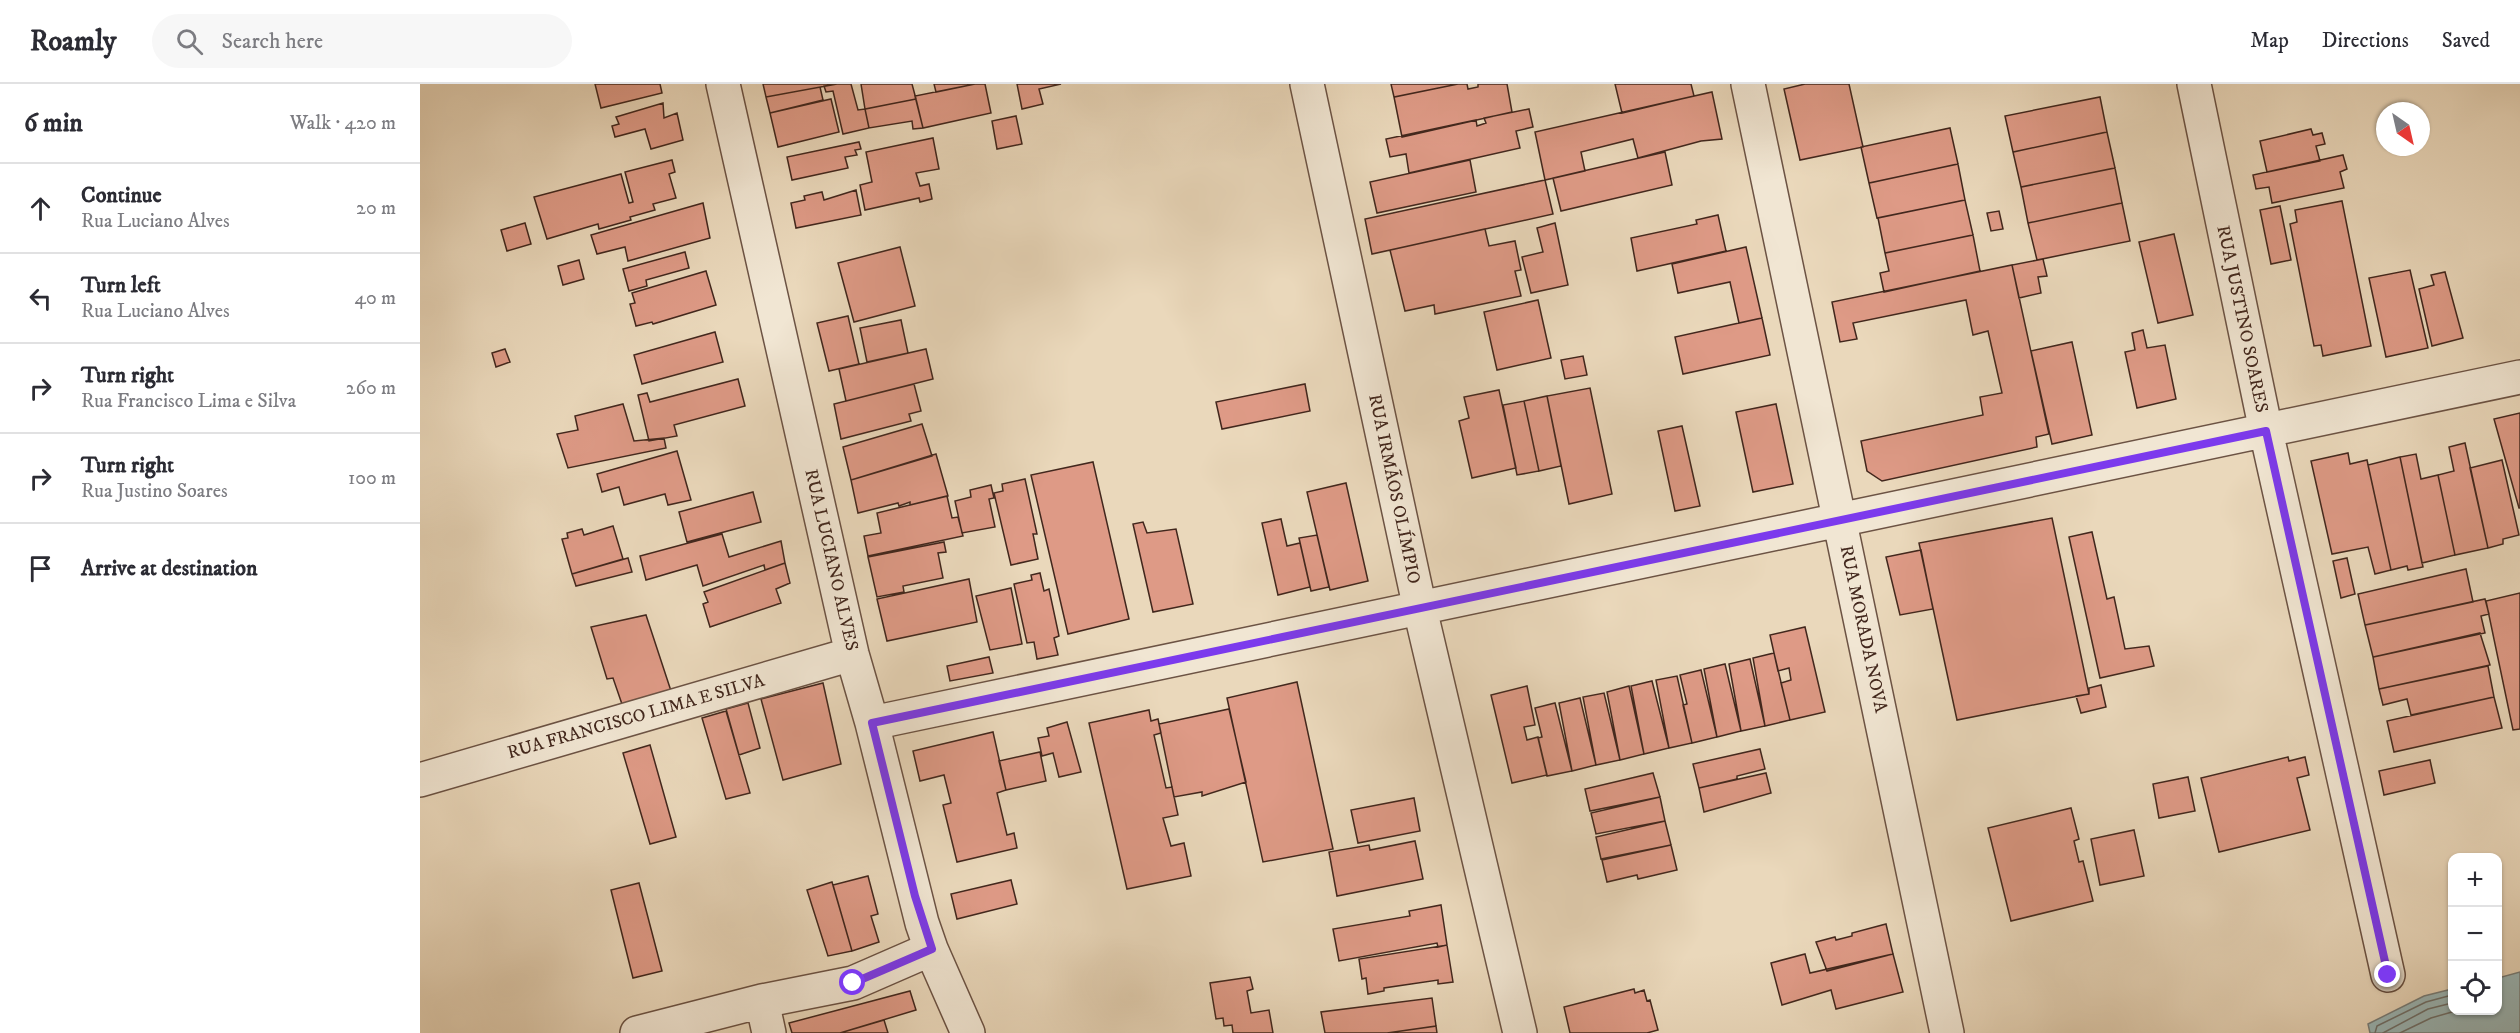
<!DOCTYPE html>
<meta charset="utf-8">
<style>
body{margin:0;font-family:"IM FELL DW Pica",serif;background:#f7f7f7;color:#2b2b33}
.controls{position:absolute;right:18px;bottom:18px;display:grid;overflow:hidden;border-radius:12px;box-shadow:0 2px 4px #0004}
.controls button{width:54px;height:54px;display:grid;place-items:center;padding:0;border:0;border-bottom:2px solid #e1e1e2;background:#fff;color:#2b2b33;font:30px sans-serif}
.compass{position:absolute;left:1956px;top:18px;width:54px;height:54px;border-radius:50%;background:#fff;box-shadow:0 2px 4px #0004;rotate:146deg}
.stop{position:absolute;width:18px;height:18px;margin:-14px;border:4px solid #7c3aed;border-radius:50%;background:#fff}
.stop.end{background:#7c3aed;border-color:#fff;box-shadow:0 2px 6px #0008}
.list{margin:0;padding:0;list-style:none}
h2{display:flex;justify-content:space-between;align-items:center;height:78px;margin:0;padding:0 24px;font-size:26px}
h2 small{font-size:20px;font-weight:400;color:#7c7c81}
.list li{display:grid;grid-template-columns:39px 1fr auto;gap:18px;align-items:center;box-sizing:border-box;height:90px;padding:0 24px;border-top:2px solid #e1e1e2}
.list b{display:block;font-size:22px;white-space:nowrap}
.list p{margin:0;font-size:20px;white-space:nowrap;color:#7c7c81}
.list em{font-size:20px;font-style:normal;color:#7c7c81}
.icon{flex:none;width:33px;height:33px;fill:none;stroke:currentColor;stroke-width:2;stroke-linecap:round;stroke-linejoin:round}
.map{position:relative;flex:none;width:2100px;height:949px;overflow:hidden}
header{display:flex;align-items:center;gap:36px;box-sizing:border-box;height:84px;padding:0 30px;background:#fff;border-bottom:2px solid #e1e1e2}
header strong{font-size:28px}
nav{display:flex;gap:33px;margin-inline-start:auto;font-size:21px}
.search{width:420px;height:54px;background:#f7f7f7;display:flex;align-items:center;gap:15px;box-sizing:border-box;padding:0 21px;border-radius:33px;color:#7c7c81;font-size:22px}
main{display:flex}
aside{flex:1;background:#fff}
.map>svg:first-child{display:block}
.water{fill:#9ab8b9;stroke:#777e7b;stroke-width:1.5}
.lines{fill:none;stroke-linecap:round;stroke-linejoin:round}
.shore{stroke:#6e706b;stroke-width:1.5}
.building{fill:#de9a86;stroke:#42271d;stroke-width:1.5}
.minor-casing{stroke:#6c5344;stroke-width:36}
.minor{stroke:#f1e6d3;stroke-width:33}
.route{stroke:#7c3aed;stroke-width:8}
.labels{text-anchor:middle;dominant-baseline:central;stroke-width:5;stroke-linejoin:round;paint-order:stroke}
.street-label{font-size:18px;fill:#42271d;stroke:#f1e6d3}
</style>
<header>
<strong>Roamly</strong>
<div class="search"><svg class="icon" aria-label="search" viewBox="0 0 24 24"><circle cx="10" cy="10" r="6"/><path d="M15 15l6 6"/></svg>Search here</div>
<nav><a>Map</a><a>Directions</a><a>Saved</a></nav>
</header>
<main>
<aside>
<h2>6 min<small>Walk · 420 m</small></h2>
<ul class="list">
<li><svg class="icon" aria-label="ahead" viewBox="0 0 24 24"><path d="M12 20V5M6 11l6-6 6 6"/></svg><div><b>Continue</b><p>Rua Luciano Alves</p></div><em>20 m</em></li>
<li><svg class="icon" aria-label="left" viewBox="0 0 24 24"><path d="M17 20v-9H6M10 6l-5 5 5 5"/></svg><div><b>Turn left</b><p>Rua Luciano Alves</p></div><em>40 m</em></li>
<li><svg class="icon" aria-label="right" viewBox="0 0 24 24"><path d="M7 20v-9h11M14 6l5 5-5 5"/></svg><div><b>Turn right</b><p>Rua Francisco Lima e Silva</p></div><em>260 m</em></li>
<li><svg class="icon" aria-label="right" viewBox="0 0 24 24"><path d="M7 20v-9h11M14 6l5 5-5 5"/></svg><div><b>Turn right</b><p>Rua Justino Soares</p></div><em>100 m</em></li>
<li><svg class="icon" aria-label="arrive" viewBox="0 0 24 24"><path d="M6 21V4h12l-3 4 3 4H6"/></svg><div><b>Arrive at destination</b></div></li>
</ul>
</aside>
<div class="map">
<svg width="2100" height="949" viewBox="0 0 2100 949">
<rect width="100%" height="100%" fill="#ead8bb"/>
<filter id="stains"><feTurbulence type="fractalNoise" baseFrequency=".00333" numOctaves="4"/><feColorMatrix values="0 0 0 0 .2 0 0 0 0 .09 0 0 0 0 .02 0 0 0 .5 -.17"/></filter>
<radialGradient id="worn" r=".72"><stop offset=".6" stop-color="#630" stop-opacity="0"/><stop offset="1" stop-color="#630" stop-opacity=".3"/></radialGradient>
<path class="water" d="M2100 888V949H1950L1948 940 2004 912 2032 905V926H2078V894Z"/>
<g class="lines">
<path class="shore" d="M1955 949 1957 942 2006 918 2032 911
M1963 949 2008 925 2032 919
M1980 949 2011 934 2039 926"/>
</g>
<path class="building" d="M175 0H240L242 9 181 24Z
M343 0H417L346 13Z
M417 0H431L438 26 445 25 449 44 423 50 413 7 406 8 404 2Z
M441 0H492L496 15 445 25Z
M514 0H555L516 8Z
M555 0H565L571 29 503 44 495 12Z
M597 0H641L619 5 623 20 602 25Z
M971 0H1038L974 13Z
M1038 0H1047L1048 5 1058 3V0H1087L1092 28 982 53 974 13Z
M1195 0H1271L1274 12 1202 29Z
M1385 0H1429L1443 63 1380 76 1364 5Z
M400 3 403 16 350 29 346 13Z
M1292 8 1302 55 1281 57 1218 74 1213 55 1161 68 1165 87 1125 96 1115 48Z
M1680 13 1687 48 1593 68 1585 32Z
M411 15 419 48 358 63 350 29Z
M496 15 503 44 493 45 492 37 449 44 445 25Z
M243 19 244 34 257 29 263 56 231 65 225 45 195 53 192 42 199 40 196 33Z
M1109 25 1113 43 1096 47 1100 64 989 89 986 70 970 73 966 55 1056 36 1057 42 1066 39 1064 34Z
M596 32 602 60 577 65 572 37Z
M1530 44 1538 80 1449 99 1441 63Z
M1891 45 1893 51 1902 49 1905 60 1896 62 1900 77 1847 88 1840 57Z
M1687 48 1695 84 1601 103 1593 68Z
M513 54 519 85 496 89 500 102 509 100 512 115 500 118 499 114 445 126 440 101 452 98 446 68Z
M439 58 441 65 435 66 437 71 425 73 428 84 372 96 367 73Z
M1245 68 1252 101 1141 127 1133 94Z
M1923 71 1927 85 1920 88 1924 104 1852 119 1849 103 1836 105 1833 91Z
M252 76 255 88 249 90 256 114 233 120 235 126 210 133 211 136 179 145 178 140 127 155 114 113 201 90 209 119 213 118 205 88Z
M1050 76 1056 108 957 129 950 98Z
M1538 80 1545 116 1457 134 1449 99Z
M1695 84 1702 119 1608 139 1601 103Z
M1125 96 1133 130 952 170 945 135Z
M436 106 441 131 376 144 371 119 385 116 384 112 402 108 404 116Z
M1545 116 1553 151 1465 169 1458 134Z
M1922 117 1951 262 1903 272 1901 261 1894 262 1870 140 1877 138 1875 126Z
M283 119 290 154 208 177 205 163 177 170 171 151Z
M1702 119 1710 157 1617 176 1608 139Z
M1860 122 1871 176 1851 180 1840 126Z
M1579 127 1583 145 1571 147 1567 129Z
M1298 131 1306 167 1217 187 1211 154 1277 140 1276 136Z
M105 139 111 160 87 167 81 146Z
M1135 139 1148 201 1111 209 1102 173 1123 168 1117 144Z
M1065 145 1069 162 1095 157 1101 186 1095 187 1101 212 1015 230 1014 221 985 227 970 166Z
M1754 150 1773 231 1738 239 1719 158Z
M1553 151 1560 187 1464 208 1460 189 1469 187 1465 169Z
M480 163 495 222 434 238 418 179Z
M1326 163 1342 234 1319 239 1310 198 1258 209 1252 180Z
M265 168 269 184 226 196 227 202 209 207 203 185Z
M1623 175 1627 192 1618 193 1621 209 1599 214 1592 181Z
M159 176 164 195 143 201 138 182Z
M1592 181 1629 350 1616 353 1617 363 1462 397 1447 387 1441 357 1563 331 1560 313 1582 309 1568 247 1553 251 1546 216 1433 239 1437 255 1420 258 1412 218Z
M1990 186 2008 264 1966 273 1949 194Z
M286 187 296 221 233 240 232 238 216 242 210 220 215 219 212 209Z
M2025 188 2043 254 2012 262 1999 205 2014 201 2011 191Z
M1118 216 1131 274 1077 286 1064 228Z
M428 232 439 280 409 287 397 239Z
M1342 234 1350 271 1263 290 1255 253Z
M481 236 488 269 447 278 440 244Z
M1723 246 1727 264 1745 261 1756 315 1717 324 1705 268 1715 266 1712 249Z
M295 248 303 278 222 300 214 271Z
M1652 258 1672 351 1632 360 1611 267Z
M85 265 90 278 76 283 72 269Z
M506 265 513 295 426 317 419 285Z
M1163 272 1167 291 1145 295 1141 276Z
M318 295 325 322 254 341 257 352 229 357 218 311 227 309 230 318Z
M494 300 501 327 489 330 491 337 421 355 414 320Z
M885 300 890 327 802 345 796 318Z
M1170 304 1192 410 1149 420 1127 312Z
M1079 306 1096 384 1052 394 1039 337 1049 334 1044 313Z
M1127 312 1141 382 1119 387 1104 317Z
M1104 317 1119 387 1097 391 1083 321Z
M203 320 214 357 244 354 246 364 148 384 137 350 158 346 155 332Z
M1356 320 1373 400 1333 408 1316 328Z
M2100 329V424H2099L2074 335Z
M502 340 512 372 431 396 423 363Z
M1262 342 1280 422 1255 427 1238 347Z
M2045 359 2068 464 2035 471 2018 391 2034 387 2029 363Z
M257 367 271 416 248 421 245 410 204 421 199 403 182 408 177 390Z
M1928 369 1930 380 1947 376 1971 486 1955 490 1948 463 1912 470 1891 377Z
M516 370 528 412 490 421V418L479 422 478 419 438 429 431 396Z
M1996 370 2001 395 2018 391 2035 471 2002 479 1980 373Z
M1980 373 2003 483 1988 486 1987 482 1971 486 1948 381Z
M2082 376 2099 451 2083 455V460L2068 464 2050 384Z
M673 378 709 535 648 550 611 391Z
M605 395 617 450H613L618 475 591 481 574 409 583 407 582 400Z
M926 399 948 497 910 506 887 408Z
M571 401 574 414 569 415 575 443 542 449 535 417 551 413 550 406Z
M333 408 341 438 267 458 259 428Z
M527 412 532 434 538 433 543 452 448 472 444 452 461 449 457 429Z
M1632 434 1669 610 1537 636 1499 459Z
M861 435 867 462 880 459 890 503 858 511 842 439Z
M723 438 727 449 756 445 773 520 733 528 713 440Z
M193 442 203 475 152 490 142 455 148 454 147 449 162 445 164 451Z
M1672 448 1687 515 1694 513 1705 565 1729 562 1734 582 1680 594 1649 453Z
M302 450 309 473 361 457 365 479 345 486 344 481 283 502 277 481 226 496 220 472Z
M897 451 909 503 891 507 879 454Z
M524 458 526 468 518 469 523 494 483 502 484 508 457 513 448 473Z
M1501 466 1513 525 1480 531 1466 473Z
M208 474 212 488 156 502 152 490Z
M1927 474 1935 510 1921 514 1913 477Z
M365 479 370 499 356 505 361 519 290 543 283 520 288 518 284 508Z
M2046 485 2053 518 1945 541 1938 510Z
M620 489 624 507 629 505 639 552 634 554 638 571 617 575 614 558 607 559 594 500 612 496 611 491Z
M549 495 557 538 467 557 457 515Z
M591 504 602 560 570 566 556 512Z
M2100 509V645L2093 646 2066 517Z
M2065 515 2069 530 2061 532 2065 549 1953 573 1945 541Z
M226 531 252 610 203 623 193 594 187 595 171 543Z
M1385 543 1405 628 1370 636 1361 599 1371 596 1369 584 1358 587 1350 551Z
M2060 549 2070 581 1959 605 1953 573Z
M1354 569 1370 636 1345 642 1333 574Z
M569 573 573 589 530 597 527 582Z
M1330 575 1345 642 1321 647 1309 580Z
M1305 580 1321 647 1297 653 1284 585Z
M2068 582 2074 613 1991 631 1987 615 1963 621 1959 605Z
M1281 586 1297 653 1272 659 1263 621 1267 620 1260 591Z
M1257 592 1272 659 1249 664 1236 596Z
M1232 597 1249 664 1224 670 1211 602Z
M877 598 913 765 843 778 807 614Z
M403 599 421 680 363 696 341 615Z
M1681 601 1686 623 1661 629 1656 612 1669 610V604Z
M1107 602 1115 641 1104 643 1107 656 1118 653 1127 691 1092 699 1071 611Z
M1209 602 1224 670 1200 676 1187 608Z
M1184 609 1200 676 1176 681 1163 613Z
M2074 613 2082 644 1974 668 1967 637Z
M1160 614 1176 681 1152 687 1139 619Z
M328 619 340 664 319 671 306 625Z
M1135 619 1152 687 1127 692 1118 654 1122 653 1115 624Z
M809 625 826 698 782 712V708L754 713 739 640Z
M729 626 731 637 738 635 741 649 734 651 746 704 752 703 758 731 743 734 751 762 764 759 771 792 707 805 669 639Z
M306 627 330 709 306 715 282 634Z
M647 638 661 688 639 693 633 669 622 672 618 654 629 652 627 644Z
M573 648 586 706 577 709 587 751 594 749 597 764 537 778 523 721 531 719 524 691 500 697 493 667Z
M230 661 256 753 230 760 203 669Z
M1340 665 1345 685 1317 692V695L1279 704 1273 680Z
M620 668 626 697 586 706 579 677Z
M1868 673 1869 677 1885 673 1889 691 1877 694 1890 746 1799 768 1781 694Z
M2010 676 2015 699 1964 711 1959 687Z
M1233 689 1240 713 1170 727 1165 705Z
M1346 689 1351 709 1284 728 1279 704Z
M1768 693 1775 727 1739 734 1733 700Z
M1240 713 1245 737 1176 750 1171 729Z
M994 714 1000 747 938 759 931 726Z
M1651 724 1659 755 1654 757 1659 778 1663 777 1673 817 1591 837 1568 744Z
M1245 737 1251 761 1181 775 1176 753Z
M1714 746 1724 792 1680 801 1671 755Z
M995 757 1003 795 917 812 909 768 949 761 950 766Z
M1251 761 1257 786 1218 795 1217 791 1187 798 1182 776Z
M448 792 458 830 451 832 459 858 432 867 413 801Z
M591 796 597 820 537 835 531 810Z
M412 798 432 867 408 872 387 806Z
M219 799 242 887 213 894 191 806Z
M1021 821 1027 861 1018 863 1017 859 919 877 913 845 990 832 989 827Z
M1466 840 1473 870 1407 887 1396 858 1415 853 1416 856 1432 852V849Z
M1027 861 1033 898 1018 900V896L964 904V907L948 910 946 894 942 895 939 875Z
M1385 870 1390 889 1473 870 1483 908 1416 925 1411 906 1362 921 1351 879Z
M830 893 833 905 827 907 831 929 849 926 853 949H813L812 941 804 942 803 934 796 935 790 899Z
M1214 905 1215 909 1224 906 1227 917 1230 916 1238 946 1227 949H1150L1144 923Z
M490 907 496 926 420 949H372L369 939Z
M1012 914 1016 942 967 949H905L901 928Z
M464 936 468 949H420Z
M1016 942 1017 949H967Z"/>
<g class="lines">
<g class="minor-casing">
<path id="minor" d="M887 0 1000 525 1100 949
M1328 0 1527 949
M1774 0 1846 347 1968 891
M452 639 2100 293
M0 696 432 570
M511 865 548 949
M342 917 349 949
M217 949 342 917 433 899 511 865 502 839 452 639 432 570 303 0"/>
</g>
<use href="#minor" class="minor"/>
</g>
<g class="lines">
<path class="route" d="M433 899 512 865 495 812 452 639 1846 347 1968 891"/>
</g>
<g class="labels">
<g class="street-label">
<text transform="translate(1822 235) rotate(78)">RUA JUSTINO SOARES</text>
<text transform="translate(974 405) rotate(78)">RUA IRMÃOS OLÍMPIO</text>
<text transform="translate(411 476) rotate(77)">RUA LUCIANO ALVES</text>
<text transform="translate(1443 545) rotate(78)">RUA MORADA NOVA</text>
<text transform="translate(216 633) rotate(-16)">RUA FRANCISCO LIMA E SILVA</text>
</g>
</g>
<rect width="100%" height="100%" filter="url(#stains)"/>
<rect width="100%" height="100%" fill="url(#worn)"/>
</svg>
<div class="controls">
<button>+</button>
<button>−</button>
<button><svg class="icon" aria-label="locate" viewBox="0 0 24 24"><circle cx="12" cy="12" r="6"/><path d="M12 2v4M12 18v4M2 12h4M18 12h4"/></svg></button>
</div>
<svg class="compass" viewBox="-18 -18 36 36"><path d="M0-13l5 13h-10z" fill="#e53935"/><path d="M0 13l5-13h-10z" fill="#7c7c81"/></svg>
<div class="stop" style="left:433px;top:899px"></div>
<div class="stop end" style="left:1968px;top:891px"></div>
</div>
</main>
